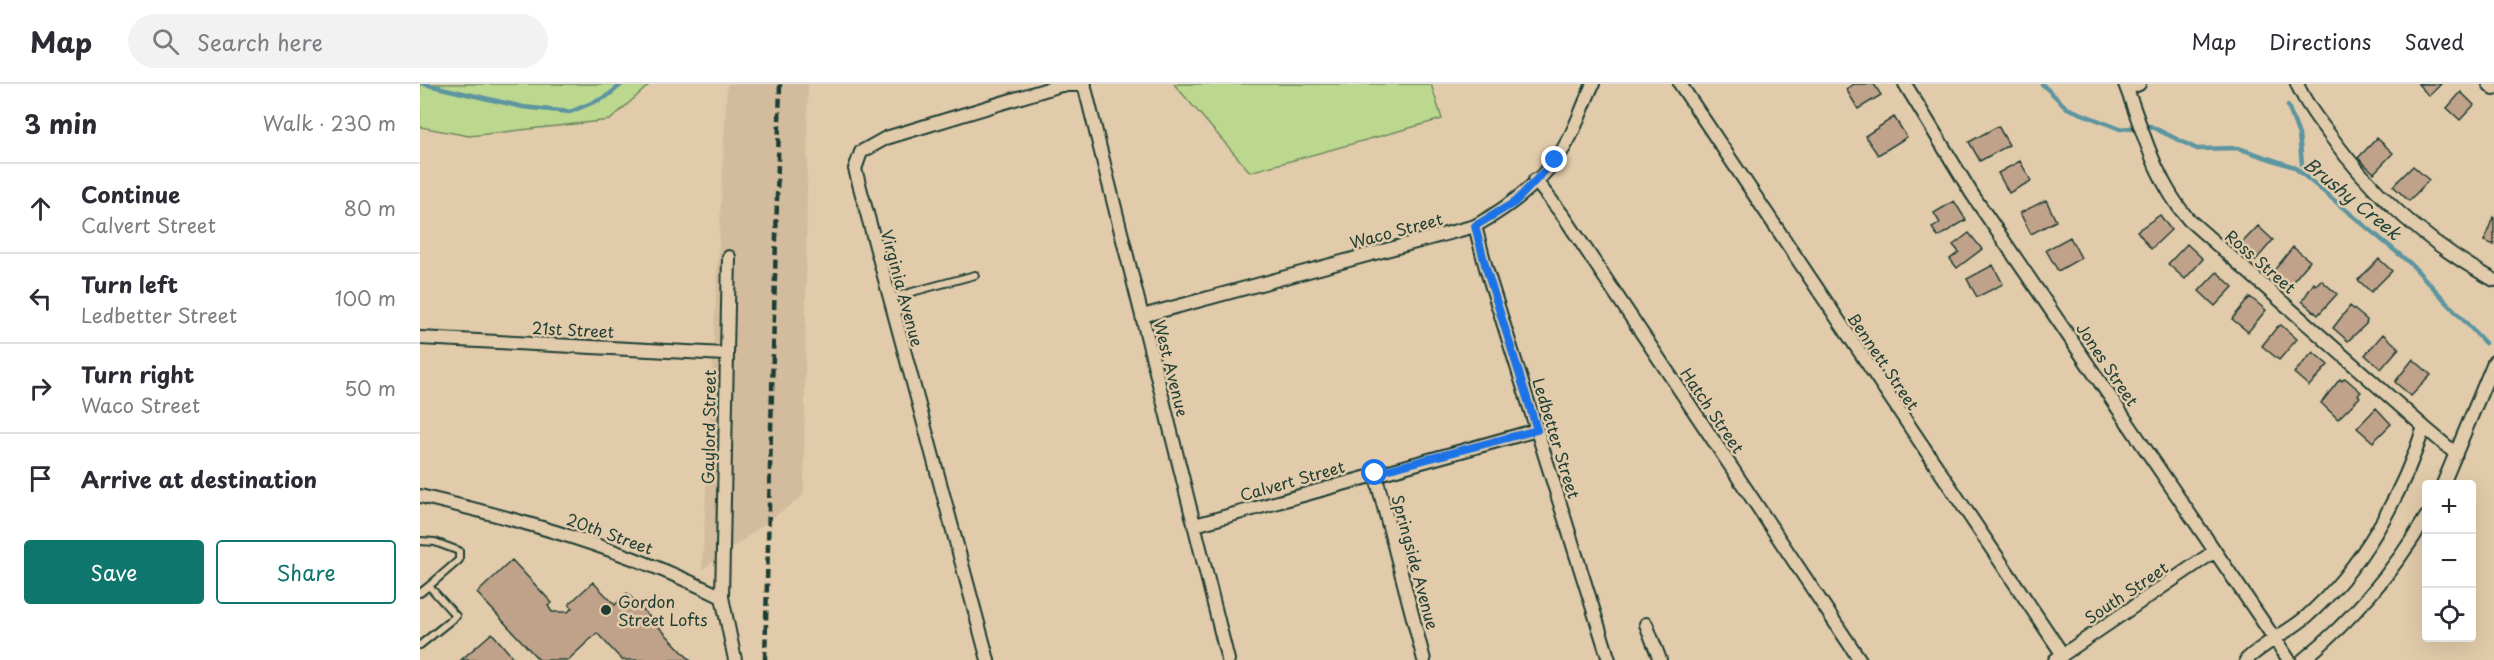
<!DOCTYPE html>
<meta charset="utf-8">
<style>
body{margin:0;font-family:"Playpen Sans",sans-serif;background:#f2f2f3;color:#2b2b33}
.controls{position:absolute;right:18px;bottom:18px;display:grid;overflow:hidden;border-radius:6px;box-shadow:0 6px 24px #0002}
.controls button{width:54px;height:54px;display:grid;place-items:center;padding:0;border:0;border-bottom:2px solid #e1e1e2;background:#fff;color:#2b2b33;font:30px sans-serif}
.stop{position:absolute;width:18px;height:18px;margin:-14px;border:4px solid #1a73e8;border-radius:50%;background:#fff}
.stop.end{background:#1a73e8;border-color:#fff;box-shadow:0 2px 6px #0008}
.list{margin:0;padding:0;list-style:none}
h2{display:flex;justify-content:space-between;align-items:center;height:78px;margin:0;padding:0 24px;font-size:26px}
h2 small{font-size:20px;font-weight:400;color:#7c7c81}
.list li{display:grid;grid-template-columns:39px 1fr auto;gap:18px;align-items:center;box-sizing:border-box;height:90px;padding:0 24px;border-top:2px solid #e1e1e2}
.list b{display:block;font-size:22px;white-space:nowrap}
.list p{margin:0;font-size:20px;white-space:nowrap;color:#7c7c81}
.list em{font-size:20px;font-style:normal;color:#7c7c81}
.actions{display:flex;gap:12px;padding:18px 24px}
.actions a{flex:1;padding:14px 0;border:2px solid #0f766e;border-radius:6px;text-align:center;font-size:21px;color:#0f766e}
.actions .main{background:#0f766e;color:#fff}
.icon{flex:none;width:33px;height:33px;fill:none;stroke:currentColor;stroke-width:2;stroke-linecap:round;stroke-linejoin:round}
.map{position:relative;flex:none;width:2074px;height:576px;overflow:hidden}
header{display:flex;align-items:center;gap:36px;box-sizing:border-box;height:84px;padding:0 30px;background:#fff;border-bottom:2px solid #e1e1e2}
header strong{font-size:28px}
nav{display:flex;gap:33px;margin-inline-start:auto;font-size:21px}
.search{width:420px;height:54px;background:#f2f2f3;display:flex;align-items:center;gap:15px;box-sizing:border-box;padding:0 21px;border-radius:33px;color:#7c7c81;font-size:22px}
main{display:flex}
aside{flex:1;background:#fff}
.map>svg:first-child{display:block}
.built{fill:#d3bc9e}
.green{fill:#bcd78e;stroke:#6e8a61;stroke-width:1.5}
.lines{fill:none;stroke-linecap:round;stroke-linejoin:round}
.stream{stroke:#5d95a0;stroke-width:4.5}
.building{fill:#c0a28a;stroke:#1f3d34;stroke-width:1.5}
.lane-casing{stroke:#1f3d34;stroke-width:10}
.street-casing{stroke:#1f3d34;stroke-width:16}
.lane{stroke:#e1cbaa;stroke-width:6}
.street{stroke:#e1cbaa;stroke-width:12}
.rail{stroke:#1f3d34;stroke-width:4.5;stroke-dasharray:9 4.5;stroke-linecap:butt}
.route{stroke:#1a73e8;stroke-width:8}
.poi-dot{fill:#1f3d34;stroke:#e1cbaa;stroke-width:2}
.labels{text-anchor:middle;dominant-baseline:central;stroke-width:5;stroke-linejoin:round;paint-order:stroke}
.street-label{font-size:16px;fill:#1f3d34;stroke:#e1cbaa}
.poi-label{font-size:16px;fill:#1f3d34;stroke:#e1cbaa;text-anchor:start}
.water-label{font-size:18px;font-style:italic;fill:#24443d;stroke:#e1cbaa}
</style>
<header>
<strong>Map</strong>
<div class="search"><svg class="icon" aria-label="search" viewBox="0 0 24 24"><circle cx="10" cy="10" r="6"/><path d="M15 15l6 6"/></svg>Search here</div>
<nav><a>Map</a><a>Directions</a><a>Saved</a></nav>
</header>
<main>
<aside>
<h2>3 min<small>Walk · 230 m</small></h2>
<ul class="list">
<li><svg class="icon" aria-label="ahead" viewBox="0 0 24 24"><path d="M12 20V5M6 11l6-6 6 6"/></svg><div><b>Continue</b><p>Calvert Street</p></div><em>80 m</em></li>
<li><svg class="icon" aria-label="left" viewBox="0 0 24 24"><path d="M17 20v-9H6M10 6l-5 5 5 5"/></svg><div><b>Turn left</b><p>Ledbetter Street</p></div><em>100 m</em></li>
<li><svg class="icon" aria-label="right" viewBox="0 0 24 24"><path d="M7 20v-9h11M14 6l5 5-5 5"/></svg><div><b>Turn right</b><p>Waco Street</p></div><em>50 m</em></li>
<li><svg class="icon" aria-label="arrive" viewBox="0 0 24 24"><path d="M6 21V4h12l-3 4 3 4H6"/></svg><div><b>Arrive at destination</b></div></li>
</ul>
<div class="actions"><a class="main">Save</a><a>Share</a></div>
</aside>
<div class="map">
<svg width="2074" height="576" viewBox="0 0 2074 576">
<rect width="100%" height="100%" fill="#e1cbaa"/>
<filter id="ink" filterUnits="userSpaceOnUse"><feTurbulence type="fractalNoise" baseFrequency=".0167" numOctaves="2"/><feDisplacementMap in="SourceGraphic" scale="12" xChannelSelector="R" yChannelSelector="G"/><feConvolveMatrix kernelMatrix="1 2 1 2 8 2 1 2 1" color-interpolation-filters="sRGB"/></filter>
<g filter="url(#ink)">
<path class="built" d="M307 0H388L384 411 282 486Z"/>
<path class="green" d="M0 0H230L190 36 49 52 0 43Z
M754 0H1011L1022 35 830 88Z"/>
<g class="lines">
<path class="stream" d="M4 0 103 23 150 28 186 13 202 0
M1622 0 1647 24 1700 45 1730 42 1777 65 1818 64 1874 83 1991 180 2065 259
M1868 22 1879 51 1883 89"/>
</g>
<path class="building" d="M1434 0H1454L1461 11 1438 25 1426 5Z
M1998 0H2021L2009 12Z
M2041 8 2054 21 2040 36 2027 24Z
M1474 33 1487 53 1458 71 1445 52Z
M1578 42 1589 61 1560 77 1549 58Z
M1957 54 1973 69 1954 89 1938 74Z
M1600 77 1611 97 1589 109 1578 89Z
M1993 82 2009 96 1989 117 1973 102Z
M1626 116 1636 137 1611 150 1600 129Z
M1534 117 1546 136 1518 153 1512 144 1520 139 1514 129Z
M1740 131 1751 146 1731 165 1717 147Z
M2073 133 2074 134V161L2064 157Z
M1838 142 1853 156 1835 177 1819 162Z
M1549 149 1562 165 1537 184 1530 175 1539 168 1533 161Z
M1650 153 1661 174 1638 187 1626 166Z
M1767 160 1783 175 1765 195 1748 180Z
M1873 163 1890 177 1869 202 1852 189Z
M1959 175 1972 187 1951 208 1938 196Z
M1573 181 1583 200 1557 213 1547 195Z
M1797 188 1813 203 1795 222 1779 207Z
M1901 196 1917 210 1898 231 1882 217 1894 199 1896 201Z
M1830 213 1846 226 1828 248 1812 235Z
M1930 222 1947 236 1946 240 1928 257 1913 244Z
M1861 241 1877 255 1859 276 1842 262 1857 243Z
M1963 250 1979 264 1961 285 1945 271Z
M1893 268 1908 281 1889 302 1874 289Z
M1993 275 2011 291 1991 312 1975 298Z
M1925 294 1941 308 1938 311 1940 313 1918 335 1901 319 1920 295 1922 297Z
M1956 324 1971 340 1953 358 1937 344Z
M92 476 132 519 128 522 132 528H148L152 524 149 520 173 498 195 521 207 509 270 576H202L177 549 148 576H119L57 509Z
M72 549 95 576H41Z"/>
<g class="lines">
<g class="lane-casing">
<path id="lane" d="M470 214 555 191
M0 457 15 458 39 467V476L9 502
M0 509 9 502 36 532 0 561"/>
</g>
<g class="street-casing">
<path id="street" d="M664 0 808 576
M1260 0 1643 571
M1485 0 1552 110 1869 576
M1705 0C1724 49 1734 94 1768 135L2004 343
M1877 0C1886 20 1899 37 1912 54 1956 114 2009 160 2074 196
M2069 0 2074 5
M1707 5 1719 0
M1115 96 1145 134 1440 576
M1055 142 1066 184 1189 576
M722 232 1055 142C1093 121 1132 90 1151 51 1159 35 1165 17 1173 0
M0 254 305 270
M955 389 1004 576
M2023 400 2074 278
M0 412C106 437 205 465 302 513L315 576
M775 441 1117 346
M302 513 309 173
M1226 540 1240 576
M568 576 435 85 441 68 466 54 641 1H665
M1635 576 1795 467
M1826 576C1844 559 1867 549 1886 533 1942 484 1981 413 2004 343L2036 370
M1883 576C1932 536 1974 487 2006 433"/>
</g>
<use href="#lane" class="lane"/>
<use href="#street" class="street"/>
<path class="rail" d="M345 576 360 0"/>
</g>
</g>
<g class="lines" filter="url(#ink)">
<path class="route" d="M955 389 1117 346 1066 184 1055 142 1095 118 1135 76"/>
</g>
<circle class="poi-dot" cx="186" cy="526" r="6"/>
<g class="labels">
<g class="street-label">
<text transform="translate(976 146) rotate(-15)">Waco Street</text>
<text transform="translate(1841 177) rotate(41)">Ross Street</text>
<text transform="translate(483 204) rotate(75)">Virginia Avenue</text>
<text transform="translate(153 245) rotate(3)">21st Street</text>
<text transform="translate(1464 277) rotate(56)">Bennett Street</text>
<text transform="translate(1688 280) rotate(56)">Jones Street</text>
<text transform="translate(752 284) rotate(76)">West Avenue</text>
<text transform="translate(1293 326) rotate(56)">Hatch Street</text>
<text transform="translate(288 343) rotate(-89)">Gaylord Street</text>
<text transform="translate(1137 354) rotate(73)">Ledbetter Street</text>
<text transform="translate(872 396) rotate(-16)">Calvert Street</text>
<text transform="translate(190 449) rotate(20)">20th Street</text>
<text transform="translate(996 478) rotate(75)">Springside Avenue</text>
<text transform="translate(1706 508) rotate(-34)">South Street</text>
</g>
<g class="poi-label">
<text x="198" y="517">Gordon<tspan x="198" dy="18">Street Lofts</tspan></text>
</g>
<g class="water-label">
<text transform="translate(1933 114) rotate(39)">Brushy Creek</text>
</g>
</g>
</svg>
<div class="controls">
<button>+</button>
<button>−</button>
<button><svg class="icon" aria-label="locate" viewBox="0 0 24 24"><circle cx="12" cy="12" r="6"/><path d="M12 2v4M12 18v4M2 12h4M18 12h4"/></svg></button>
</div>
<div class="stop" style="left:955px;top:389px"></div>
<div class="stop end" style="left:1135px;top:76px"></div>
</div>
</main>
